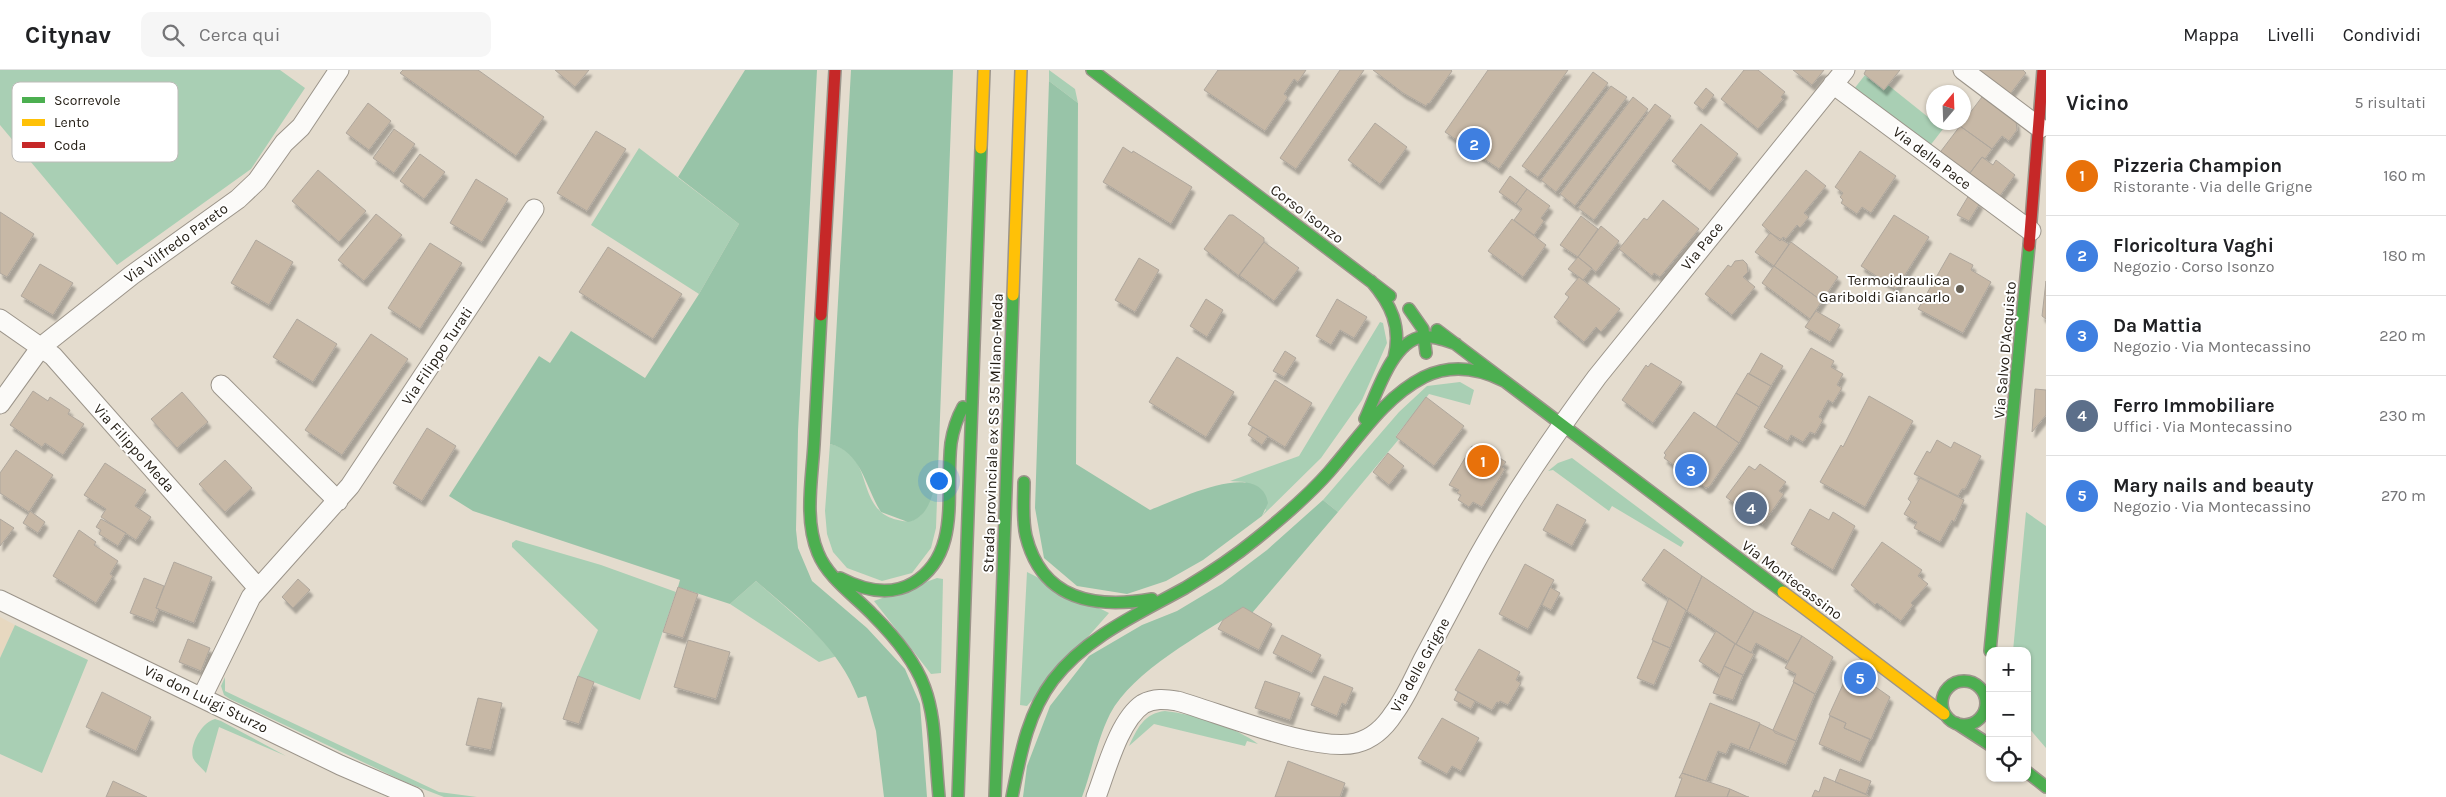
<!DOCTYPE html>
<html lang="it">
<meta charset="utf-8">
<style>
body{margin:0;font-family:Karla,sans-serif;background:#f6f6f6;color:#202124}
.controls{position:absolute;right:15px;bottom:15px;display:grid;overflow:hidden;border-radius:10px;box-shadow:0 1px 4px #0004}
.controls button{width:45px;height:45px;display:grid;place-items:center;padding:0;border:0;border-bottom:1px solid #e0e0e0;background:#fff;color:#202124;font:25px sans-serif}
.compass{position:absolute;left:1926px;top:15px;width:45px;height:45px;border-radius:50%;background:#fff;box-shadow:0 1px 4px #0004;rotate:19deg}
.you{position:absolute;left:938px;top:410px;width:18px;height:18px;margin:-12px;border:4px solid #fff;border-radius:50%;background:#1a73e8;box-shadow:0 0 0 8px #1a73e833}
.badge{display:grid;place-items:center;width:32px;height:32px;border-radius:50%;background:#0b8043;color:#fff;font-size:16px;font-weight:700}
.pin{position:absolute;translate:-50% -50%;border:2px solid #fff;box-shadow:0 1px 5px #0006}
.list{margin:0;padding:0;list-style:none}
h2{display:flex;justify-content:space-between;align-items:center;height:65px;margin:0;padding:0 20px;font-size:21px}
h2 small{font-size:16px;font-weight:400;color:#757577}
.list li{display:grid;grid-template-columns:32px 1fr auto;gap:15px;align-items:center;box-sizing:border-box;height:80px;padding:0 20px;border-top:1px solid #e0e0e0}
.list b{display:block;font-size:19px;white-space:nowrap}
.list p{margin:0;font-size:16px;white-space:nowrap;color:#757577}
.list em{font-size:16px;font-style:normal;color:#757577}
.icon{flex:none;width:28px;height:28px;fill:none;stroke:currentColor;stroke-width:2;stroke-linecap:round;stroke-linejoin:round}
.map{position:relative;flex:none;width:2046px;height:727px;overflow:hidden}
header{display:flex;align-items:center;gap:30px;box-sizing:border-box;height:70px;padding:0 25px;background:#fff;border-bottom:1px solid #e0e0e0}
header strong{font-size:24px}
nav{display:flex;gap:28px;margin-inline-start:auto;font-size:18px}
.search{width:350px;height:45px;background:#f6f6f6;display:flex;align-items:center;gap:12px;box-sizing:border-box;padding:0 18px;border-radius:10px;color:#757577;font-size:19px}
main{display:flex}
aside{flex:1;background:#fff}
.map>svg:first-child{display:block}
.built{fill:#e7d8c0}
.green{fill:#a9cfb4}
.forest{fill:#98c4a8}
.building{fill:#c7b8a6;stroke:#afa79d;filter:url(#shadow)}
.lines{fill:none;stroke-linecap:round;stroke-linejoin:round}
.street-casing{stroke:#9b948a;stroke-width:21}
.fast-casing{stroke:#9b948a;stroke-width:14}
.slow-casing{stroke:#9b948a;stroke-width:14}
.jam-casing{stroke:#9b948a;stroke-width:14}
.street{stroke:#fbfaf8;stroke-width:19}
.fast{stroke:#4caf50;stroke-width:11}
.slow{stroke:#ffc107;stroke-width:11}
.jam{stroke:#c62828;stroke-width:11}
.poi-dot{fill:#665f54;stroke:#fff;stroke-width:2}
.labels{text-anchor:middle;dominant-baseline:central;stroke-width:4;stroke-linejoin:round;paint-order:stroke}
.street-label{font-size:15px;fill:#221c13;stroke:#fff}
.poi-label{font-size:15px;fill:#221c13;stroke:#fff;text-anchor:end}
.key{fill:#fff;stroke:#bdbbb8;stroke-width:1}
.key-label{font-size:14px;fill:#221c13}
</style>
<header>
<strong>Citynav</strong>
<div class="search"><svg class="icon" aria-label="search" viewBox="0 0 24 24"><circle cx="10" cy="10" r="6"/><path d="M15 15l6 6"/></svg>Cerca qui</div>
<nav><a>Mappa</a><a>Livelli</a><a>Condividi</a></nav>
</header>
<main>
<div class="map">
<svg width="2046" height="727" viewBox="0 0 2046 727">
<defs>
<filter id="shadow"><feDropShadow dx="3" dy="5.5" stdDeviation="1" flood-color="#0004"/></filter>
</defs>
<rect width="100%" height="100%" fill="#e4dcce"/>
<path class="built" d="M0 547 15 555 0 588Z"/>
<path class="green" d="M0 0H280L305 18 251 99 117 195 0 55Z
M1049 0 1075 19 1078 33 1049 11Z
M1865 5 1884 20 1888 15 1943 59 1929 77 1854 19Z
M639 78 739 154 699 224 591 155Z
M1380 252 1383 253 1387 273 1362 330 1321 388 1262 446 1266 440 1245 412 1230 411 1299 386Z
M1460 312 1474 320 1470 335 1429 324 1396 366 1399 369 1338 442 1323 430 1399 342 1427 316Z
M830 374C870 384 858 420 881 442 885 446 893 449 898 450 927 459 933 421 938 401L936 458 931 478 912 503 882 511 847 498 833 482 827 464 825 441Z
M1572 388 1684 472 1681 477 1612 436 1609 441 1553 400 1548 401 1558 393Z
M2026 442 2046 456V678L2027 656V581H2013Z
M516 470 601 495 676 522 640 630 578 606 598 560 512 477V473Z
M1027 502 1109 543 1027 636 1020 635Z
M937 508 943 509 941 603 931 604 874 531Z
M756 511 815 563 837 586 819 592 730 534Z
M15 555 88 590 42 703 0 684V588Z
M225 607V621L439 722 477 727H444L405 712 230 629 224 625 221 616Z
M1165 641C1193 644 1236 657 1258 674L1247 671 1245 676 1154 654 1129 676C1137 659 1144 643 1165 641Z
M215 649 221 651 286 686 219 657 206 703C202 698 196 694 193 688 189 675 202 652 215 649Z"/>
<path class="forest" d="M745 0H817L798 361 796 460 798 478 812 511 867 558 905 599 920 634 927 727H884L876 661 866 626 858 628C837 574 798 548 756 511L730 534 678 517 680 510 473 441 449 426 539 286 550 293 571 261 645 308 699 224 739 154 678 107Z
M851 0H953L938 401C934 420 930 448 908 452L881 442C865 417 862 382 830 374Z
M1049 11 1078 33 1076 394 1150 440C1176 431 1260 387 1268 433L1262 446 1203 490 1166 511 1127 524 1077 516 1044 488 1035 438Z
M1323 430 1338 442 1252 543 1243 537C1203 564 1132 601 1110 644 1097 670 1092 700 1082 727H1023L1027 696 1050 636 1089 586 1142 555 1177 541 1222 514 1267 480Z"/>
<path class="building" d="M403 0H478L544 47 516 86 400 3Z
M555 0H589L575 17Z
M1218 0H1306L1298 12 1294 9 1284 24 1288 27 1265 61 1204 20Z
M1340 0H1364L1296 99 1280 88Z
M1373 0H1451L1452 1 1429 34 1428 33 1426 36 1403 23Z
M1488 0H1568L1499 99 1445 62Z
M1744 0H1758L1785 22 1781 27 1783 29 1758 59 1721 29Z
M1793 0H1824L1812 15Z
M1866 0H1900L1884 20 1864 4Z
M1972 0H2023L2026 3 2008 27Z
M1593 2 1608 13 1538 107 1522 96Z
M1611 16 1627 27 1556 122 1541 110Z
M1706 18 1714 25 1703 40 1694 33Z
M1633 27 1648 39 1575 136 1560 124Z
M1982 27 2016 51 2017 60 2009 71 2002 66 1992 79 1960 56Z
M368 33 391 51 369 80 346 63Z
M1655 34 1671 46 1594 150 1578 138Z
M1375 53 1407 77 1380 114 1348 90Z
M1701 54 1738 84 1710 121 1672 91Z
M1960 56 1992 79 1985 89 1982 87 1967 107 1938 85Z
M394 59 415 74 394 103 373 88Z
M596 61 626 79 587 141 557 123Z
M1123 77 1132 83 1133 81 1192 117 1171 154 1103 112Z
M1860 81 1896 106 1871 143 1862 137 1857 144 1841 133 1843 130 1840 127 1843 123 1835 117Z
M420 84 445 102 424 129 400 111Z
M1982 87 1993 95 1996 90 2015 105 1997 130 1967 107Z
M318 100 366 141 339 172 292 131Z
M1806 100 1826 116 1804 143 1809 147 1800 158 1797 155 1786 169 1783 167 1780 171 1762 155Z
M1510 106 1527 119 1516 134 1499 122Z
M476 109 508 129 482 172 450 153Z
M1527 119 1550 136 1541 148 1544 151 1534 165 1514 150 1522 139 1516 134Z
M1969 125 1980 133 1969 151 1957 145Z
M1663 130 1699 159 1660 207 1654 203 1652 206 1619 179 1644 148 1647 150Z
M0 142 34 164 7 207 0 203Z
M376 144 402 165 364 211 338 190Z
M1229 145H1233L1264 168V172L1239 206 1204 179Z
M1894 145 1929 167 1896 219 1861 196Z
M1581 146 1598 159 1578 187 1560 175Z
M1512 149 1546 175 1523 207 1488 181Z
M1601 156 1619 171 1596 202 1578 187Z
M1770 163 1789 174 1774 196 1755 182Z
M256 170 293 192 269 235 231 213Z
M1264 172 1299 198 1274 231 1239 205Z
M1791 172 1838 207 1822 231 1774 196Z
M430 173 462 193 420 259 388 238Z
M608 177 682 224 653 269 579 222Z
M1950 183 1973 195 1971 200 1991 212 1963 263 1918 239Z
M1578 187 1592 198 1583 210 1568 199Z
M1139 188 1159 200 1135 242 1115 230Z
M1743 190 1747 194 1748 202 1743 207 1755 217 1732 245 1705 224 1728 195 1731 197 1735 191Z
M40 194 73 213 53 245 21 226Z
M1774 196 1822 231 1810 249 1762 213Z
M1579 207 1620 239 1601 262 1596 257 1584 272 1554 247 1569 227 1565 224Z
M2046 211V249L2042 246Z
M1206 229 1223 240 1207 267 1190 256Z
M1337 229 1367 247 1354 268 1340 260 1331 275 1316 266Z
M1816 241 1840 255 1830 272 1805 257Z
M297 249 337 274 313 312 273 287Z
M371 264 408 289 342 385 305 360Z
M1811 278 1834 291 1831 297 1843 304 1837 315 1842 318 1833 333 1828 330 1819 347 1823 350 1815 364 1810 362 1803 372 1791 365 1788 371 1764 357Z
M1285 281 1296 288 1284 307 1273 301Z
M1761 283 1783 296 1771 316 1749 304Z
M1177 287 1234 322 1206 367 1149 332Z
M1651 293 1682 312 1653 353 1622 330 1646 295 1648 297Z
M1748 303 1771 316 1759 337 1736 323Z
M1275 310 1312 333 1285 377 1248 354Z
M2035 319 2046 320V345L2032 362Z
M33 321 48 331 50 327 70 340 68 344 84 354 63 385 45 373 42 377 10 355Z
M182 322 208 352 177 378 151 349Z
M1736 323 1759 337 1739 373 1716 357Z
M1869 326 1913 351 1865 437 1820 412 1841 375 1843 377Z
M1426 327 1464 356 1434 396 1396 367Z
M1694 342 1739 373 1710 416 1706 418 1664 388 1666 385 1664 383Z
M1253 357 1268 366 1262 375 1248 365Z
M427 358 456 376 422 431 393 413Z
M1937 370 1951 378 1954 372 1981 386 1965 419H1962L1958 426 1914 404 1927 381 1930 383Z
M1472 376 1482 382 1484 378 1506 392 1502 397 1505 399 1482 437 1473 432 1469 437 1458 430 1461 425 1457 423 1459 420 1449 415Z
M16 380 53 405 29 442 0 423V403Z
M1388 383 1404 396 1389 415 1373 402Z
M225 390 252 418 225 442 199 414Z
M105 393 146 420 135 436 151 447 136 470 101 447 106 439 84 425Z
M1760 394 1786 412 1779 421 1784 424 1763 454 1726 427 1749 396 1755 400Z
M1920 408 1964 430 1954 452 1952 450 1940 472 1914 458 1917 452 1904 444 1911 432 1908 429Z
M1557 434 1586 450 1572 476 1543 460Z
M1810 439 1829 450 1833 442 1855 456 1833 500 1791 474Z
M30 441 45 452 38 463 23 453Z
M0 449 14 458 0 476Z
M101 449 126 463 118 476 99 464 101 460 96 457Z
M79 460 96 472 94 475 118 491 110 504 113 506 96 533 53 506Z
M1882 472 1922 500 1918 506 1928 514 1911 533 1913 535 1901 551 1877 533 1875 535 1851 515Z
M1664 479 1702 506 1687 541 1642 510Z
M174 492 212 507 194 553 156 538Z
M1525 494 1554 510 1528 559 1499 544Z
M1702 506 1754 541 1736 574 1687 541Z
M144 508 164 516 156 538 159 539 154 552 130 543Z
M298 509 310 520 293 538 282 527Z
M678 517 698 524 683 568 663 562Z
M1550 517 1560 523 1551 540 1542 535Z
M1669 528 1686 540 1670 578 1652 570Z
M1243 537 1272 554 1259 580 1218 559 1223 550Z
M1754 541 1802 566 1788 591 1756 573 1751 583 1736 574Z
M1716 561 1735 574 1720 605 1699 591Z
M1282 565 1321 585 1312 603 1273 583Z
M1802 566 1833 587 1815 624 1793 612 1796 604 1785 598Z
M188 569 210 578 201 601 179 592Z
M688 570 730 582 716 629 674 617Z
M1653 571 1670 578 1654 615 1637 608Z
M1735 574 1754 584 1743 605 1724 596Z
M1479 579 1520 602 1516 610 1521 613 1508 635 1500 631 1499 633 1497 632 1492 640 1455 620Z
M1724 596 1743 605 1733 630 1713 623Z
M1850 599 1890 627 1871 670 1844 658 1846 653 1829 645Z
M578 606 594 612 579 654 563 649Z
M1324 606 1353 618 1346 635 1342 633 1337 646 1311 635Z
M1265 611 1300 623 1290 650 1255 638Z
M1794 612 1815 624 1796 671 1775 663 1773 660Z
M102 622 151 647 136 681 86 657Z
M1458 622 1475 631 1471 639 1454 630Z
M478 628 502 633 491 680 466 675Z
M1710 633 1760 653 1749 680 1731 673 1726 684 1718 681 1706 711 1682 703Z
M1830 646 1846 653 1844 658 1870 669 1860 692 1819 674Z
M1442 648 1479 668 1461 701 1452 696 1447 704 1418 688Z
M1760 654 1796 671 1786 695 1749 680Z
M1288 691 1345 713 1340 727H1275Z
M1840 699 1871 711 1866 724 1835 712Z
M1682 703 1730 719 1727 727H1675L1682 708H1679Z
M1824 707 1869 726V727H1812L1815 720 1819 722Z
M113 711 147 727H106Z
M1730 719 1748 727H1749H1727Z"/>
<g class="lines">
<g class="street-casing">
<path id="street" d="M1963 0 2040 58
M1833 14 2031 161
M0 249 53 286 258 518
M221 315 338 431
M0 334 41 277 132 205 238 129 257 111 284 73 301 57 339 0
M0 530 340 695 414 727
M202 627 251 527 350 416 534 139
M1096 727C1106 701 1119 650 1143 634 1154 628 1165 629 1177 631 1220 643 1316 683 1356 673 1372 669 1385 657 1394 643 1406 627 1414 608 1423 590 1439 560 1455 530 1471 500 1508 432 1551 369 1597 307L1845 0"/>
</g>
<g class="fast-casing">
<path id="fast" d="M1092 0 1390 226
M1371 211C1391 234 1402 257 1394 288
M1409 239 1423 259 1426 283
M821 245C819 288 816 331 814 374 812 409 804 450 818 483 828 508 855 526 873 545 940 612 931 640 939 727
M1437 260 1783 522
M1365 349C1376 326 1392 271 1422 267 1434 266 1444 270 1456 274
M1024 412C1024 430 1022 449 1026 466 1042 530 1095 539 1152 529
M840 508C863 520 889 527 913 513 962 484 945 421 951 373 953 360 957 348 963 337
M1990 581 2029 176
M1942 633a22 22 0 1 1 44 0a22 22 0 1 1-44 0Z
M1956 653 1990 675
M2027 702 2046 717
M958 727 981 78
M995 727 1013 225
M1012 727C1020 687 1027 644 1053 610 1086 567 1138 544 1185 518 1210 503 1234 487 1256 469 1282 448 1307 427 1329 402 1358 369 1383 328 1424 307 1451 294 1478 298 1504 311"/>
</g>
<g class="slow-casing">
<path id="slow" d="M981 78 984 0
M1013 225 1021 0
M1783 522 1944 644"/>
</g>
<g class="jam-casing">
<path id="jam" d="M2029 176 2043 0
M821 245 835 0"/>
</g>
<use href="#street" class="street"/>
<use href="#fast" class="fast"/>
<use href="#slow" class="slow"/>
<use href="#jam" class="jam"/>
</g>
<circle class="poi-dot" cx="1960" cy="219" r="5"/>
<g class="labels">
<g class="street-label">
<text transform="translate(1932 88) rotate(37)">Via della Pace</text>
<text transform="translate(1307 144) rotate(37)">Corso Isonzo</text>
<text transform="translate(176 173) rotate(-36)">Via Vilfredo Pareto</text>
<text transform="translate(1702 176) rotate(-51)">Via Pace</text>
<text transform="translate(2005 280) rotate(-85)">Via Salvo D'Acquisto</text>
<text transform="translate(437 286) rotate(-56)">Via Filippo Turati</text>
<text transform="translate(993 363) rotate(-88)">Strada provinciale ex SS 35 Milano-Meda</text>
<text transform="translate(134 378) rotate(48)">Via Filippo Meda</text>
<text transform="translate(1792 510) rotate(37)">Via Montecassino</text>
<text transform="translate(1420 595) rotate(-61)">Via delle Grigne</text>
<text transform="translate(206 629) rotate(26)">Via don Luigi Sturzo</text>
</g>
<g class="poi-label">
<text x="1950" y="210">Termoidraulica<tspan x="1950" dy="17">Gariboldi Giancarlo</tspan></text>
</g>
</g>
<rect x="12" y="12" width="166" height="80" rx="8" class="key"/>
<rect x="22" y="27" width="23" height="6" fill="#4caf50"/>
<rect x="22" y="49" width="23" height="7" fill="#ffc107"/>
<rect x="22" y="72" width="23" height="6" fill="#c62828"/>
<g class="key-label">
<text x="54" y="35">Scorrevole</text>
<text x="54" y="57">Lento</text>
<text x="54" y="80">Coda</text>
</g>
</svg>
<div class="controls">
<button>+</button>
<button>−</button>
<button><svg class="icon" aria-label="locate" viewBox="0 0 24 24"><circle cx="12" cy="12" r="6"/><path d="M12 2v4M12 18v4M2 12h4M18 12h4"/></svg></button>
</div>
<svg class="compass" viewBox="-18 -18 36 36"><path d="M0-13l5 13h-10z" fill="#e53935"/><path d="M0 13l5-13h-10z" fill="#757577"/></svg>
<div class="you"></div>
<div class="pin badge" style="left:1483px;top:391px;background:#e8710a">1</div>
<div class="pin badge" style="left:1474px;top:74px;background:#3f7fe0">2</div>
<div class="pin badge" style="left:1691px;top:400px;background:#3f7fe0">3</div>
<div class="pin badge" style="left:1751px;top:438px;background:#5c6f8a">4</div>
<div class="pin badge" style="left:1860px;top:608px;background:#3f7fe0">5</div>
</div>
<aside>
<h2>Vicino<small>5 risultati</small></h2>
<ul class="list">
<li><span class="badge" style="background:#e8710a">1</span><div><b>Pizzeria Champion</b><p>Ristorante · Via delle Grigne</p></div><em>160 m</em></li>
<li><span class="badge" style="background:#3f7fe0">2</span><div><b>Floricoltura Vaghi</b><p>Negozio · Corso Isonzo</p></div><em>180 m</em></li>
<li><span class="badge" style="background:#3f7fe0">3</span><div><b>Da Mattia</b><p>Negozio · Via Montecassino</p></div><em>220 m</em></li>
<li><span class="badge" style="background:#5c6f8a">4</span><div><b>Ferro Immobiliare</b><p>Uffici · Via Montecassino</p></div><em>230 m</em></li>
<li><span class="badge" style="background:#3f7fe0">5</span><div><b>Mary nails and beauty</b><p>Negozio · Via Montecassino</p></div><em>270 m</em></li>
</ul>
</aside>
</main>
